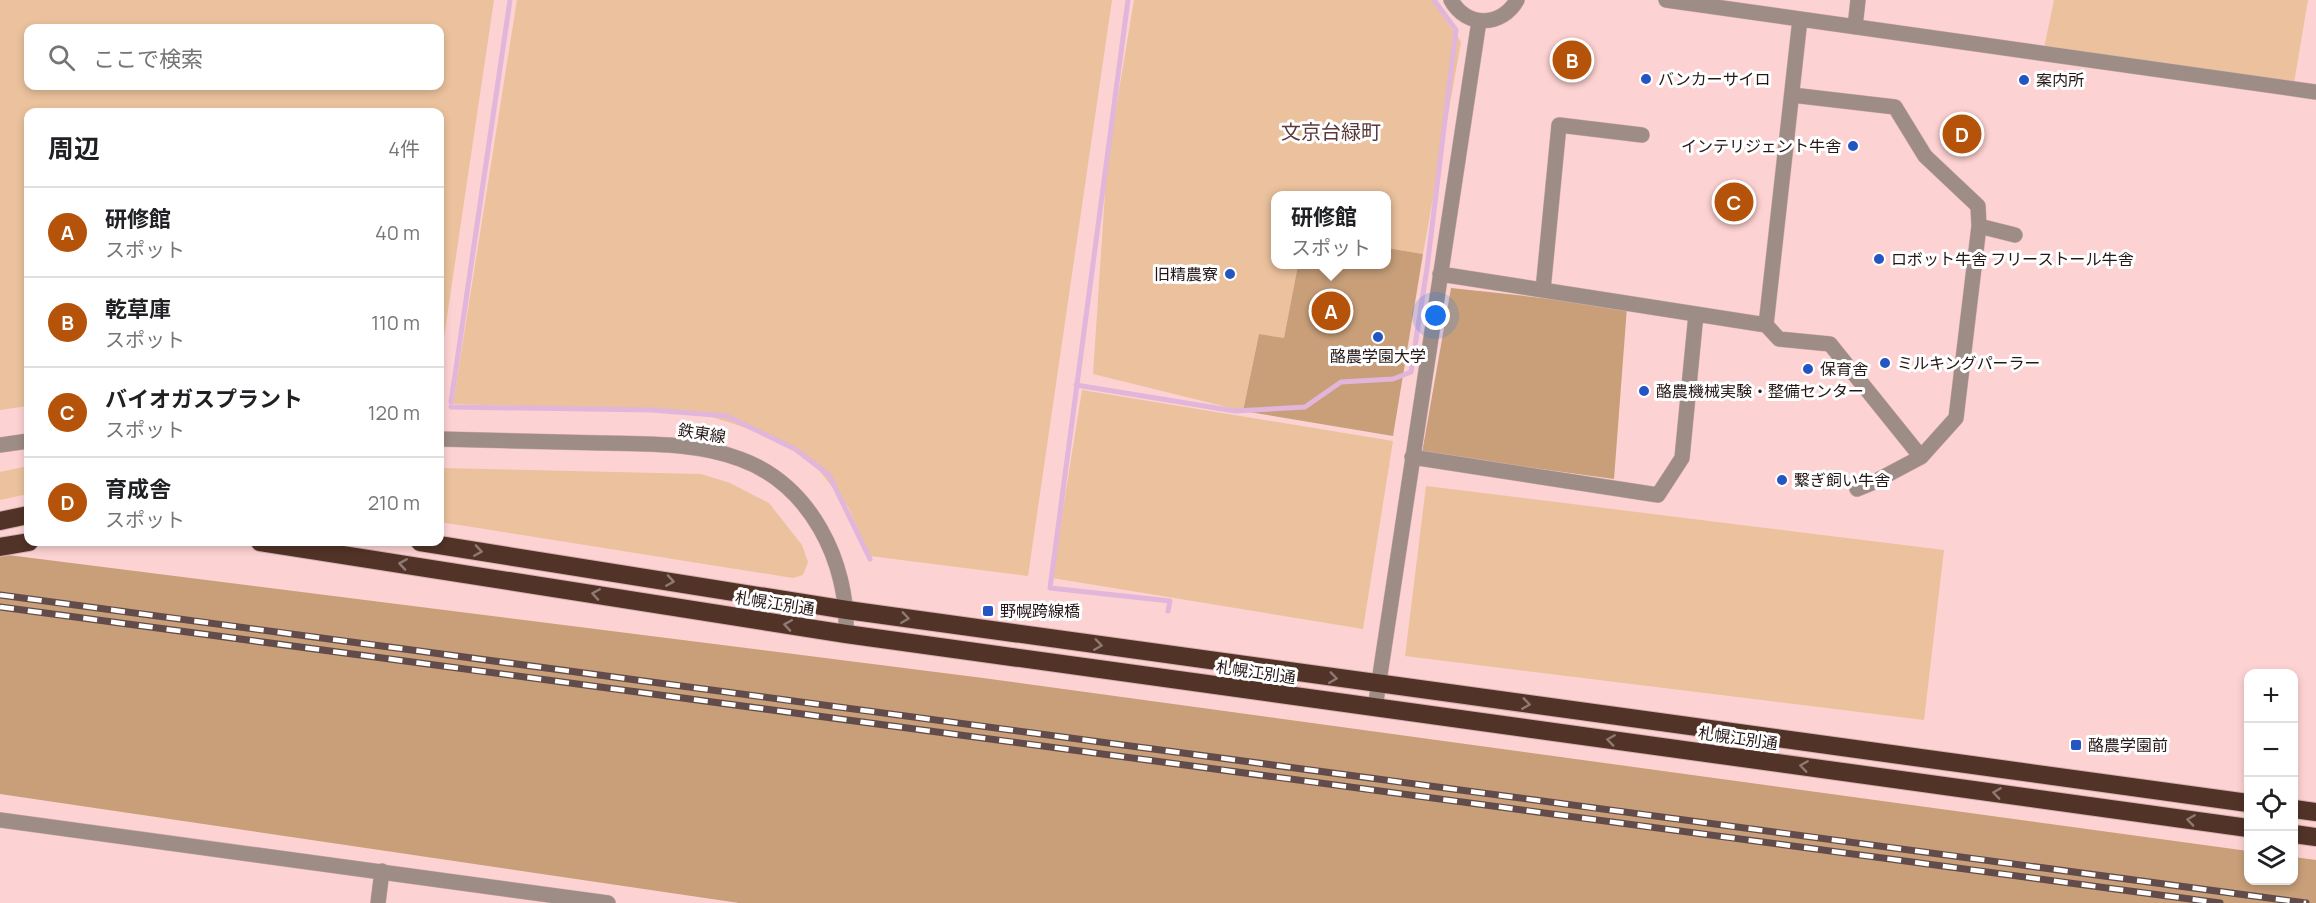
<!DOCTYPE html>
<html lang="ja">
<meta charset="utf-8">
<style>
body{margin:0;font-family:Manrope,"Noto Sans JP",sans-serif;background:#f2f2f2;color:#202124}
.controls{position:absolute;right:18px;bottom:18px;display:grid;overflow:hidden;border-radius:12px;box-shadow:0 3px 9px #0003}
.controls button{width:54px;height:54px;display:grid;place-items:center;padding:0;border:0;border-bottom:2px solid #e0e0e0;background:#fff;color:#202124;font:30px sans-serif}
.you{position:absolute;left:1436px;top:316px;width:21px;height:21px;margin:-15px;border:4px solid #fff;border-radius:50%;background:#1a73e8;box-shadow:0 0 0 9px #1a73e833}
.badge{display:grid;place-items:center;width:39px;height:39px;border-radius:50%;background:#b45309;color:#fff;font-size:20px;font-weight:700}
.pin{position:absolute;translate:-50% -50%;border:3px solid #fff;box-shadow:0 2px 6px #0006}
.popup{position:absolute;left:1271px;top:191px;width:120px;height:78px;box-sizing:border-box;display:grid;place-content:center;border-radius:12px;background:#fff;filter:drop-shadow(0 2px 4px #0005);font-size:20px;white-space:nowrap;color:#757577}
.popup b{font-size:22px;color:#202124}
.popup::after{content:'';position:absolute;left:50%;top:100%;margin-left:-12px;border:12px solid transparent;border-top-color:#fff}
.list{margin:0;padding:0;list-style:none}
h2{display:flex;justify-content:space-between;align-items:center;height:78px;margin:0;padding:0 24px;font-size:26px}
h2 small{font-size:20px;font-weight:400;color:#757577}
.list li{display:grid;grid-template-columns:39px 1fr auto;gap:18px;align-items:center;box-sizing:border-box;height:90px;padding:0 24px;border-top:2px solid #e0e0e0}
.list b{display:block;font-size:22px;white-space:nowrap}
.list p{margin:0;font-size:20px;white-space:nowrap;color:#757577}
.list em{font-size:20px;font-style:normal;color:#757577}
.icon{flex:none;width:33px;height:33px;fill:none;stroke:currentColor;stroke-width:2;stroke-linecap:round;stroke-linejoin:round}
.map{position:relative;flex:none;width:2316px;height:903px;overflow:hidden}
.search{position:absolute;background:#fff;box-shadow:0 3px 9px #0003;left:24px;top:24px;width:420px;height:66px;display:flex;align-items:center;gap:15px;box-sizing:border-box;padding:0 21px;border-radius:12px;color:#757577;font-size:22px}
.panel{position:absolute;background:#fff;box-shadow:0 3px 9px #0003;left:24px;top:108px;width:420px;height:438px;border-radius:12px}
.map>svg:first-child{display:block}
.green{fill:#ebc29d;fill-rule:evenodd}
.forest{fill:#c89f79}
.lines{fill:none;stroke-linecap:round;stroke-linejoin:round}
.stream{stroke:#e2b5da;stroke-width:5}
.minor-casing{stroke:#d6b0b0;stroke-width:16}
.highway-casing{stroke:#d6b0b0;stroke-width:20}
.minor{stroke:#9d8d86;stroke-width:15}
.highway{stroke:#523327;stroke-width:18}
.rail-casing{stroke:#624b4b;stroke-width:7}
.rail{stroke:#fff;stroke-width:4.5;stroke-dasharray:14;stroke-linecap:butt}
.oneway{stroke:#8f7a73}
.poi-dot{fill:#2356c3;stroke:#fff;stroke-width:2}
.labels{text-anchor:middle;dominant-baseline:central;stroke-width:6;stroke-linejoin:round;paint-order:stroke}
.poi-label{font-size:16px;fill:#261717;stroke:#fff;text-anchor:start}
.street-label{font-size:16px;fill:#261717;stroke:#fff}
.quarter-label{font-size:20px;fill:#5b393a;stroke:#fff}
</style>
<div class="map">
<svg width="2316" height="903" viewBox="0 0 2316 903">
<rect width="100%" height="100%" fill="#fdd2d2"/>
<path class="green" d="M0 0H494L440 364V112H28V406L0 410ZM28 28H440V86H28Z
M517 0H1112L1028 576 870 556 848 507 808 456 768 435 694 411 453 404Z
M1134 0H1432L1461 42 1423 254 1387 248 1386 196H1276V264L1298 265 1284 338 1259 334 1243 411 1093 374 1107 163Z
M2054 0H2308L2293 89 2043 53Z
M1082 390 1393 441 1363 629 1052 578Z
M28 466V494L0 500V472Z
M440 468 701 474 730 483 769 503 802 545 808 562 803 575 793 578 440 522Z
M1426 486 1944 550 1924 720 1405 656Z"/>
<path class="forest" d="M1387 248 1423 254 1393 436 1243 411 1259 334 1284 338 1298 265 1386 264Z
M1451 288 1627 307 1614 479 1422 453Z
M0 554 983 678 2248 851V880H2294V857L2316 860V903H739L0 794Z"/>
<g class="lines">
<path class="stream" d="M1128 0 1050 588 1170 601 1168 611
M1076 385 1235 411 1305 407 1341 382 1393 379 1411 372 1427 268 1456 30 1434 0
M451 402 510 0
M451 407 652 410 727 416 795 449 829 475 870 559"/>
<g class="minor-casing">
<path id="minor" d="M1451 0C1466 28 1502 27 1517 0
M1666 0 2316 92
M1855 27 1858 0
M1979 226 2015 235
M1440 274 1766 325 1800 19
M1543 290 1559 125 1642 135
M1766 325 1779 339 1830 344 1921 457 1956 418 1979 226 1978 206 1925 156 1895 107 1792 95
M440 439C494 440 549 442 604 443 649 444 697 443 740 459 810 484 849 562 846 634
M0 445 28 441
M1412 457 1658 495 1682 458 1696 314
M1857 489 1874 482 1921 457
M1375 708 1479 21
M0 820 608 903
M378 903 382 871"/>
</g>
<g class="highway-casing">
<path id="highway" d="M0 521 28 515
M260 542 846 634 2248 828
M420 542 847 610 2248 803
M0 547 29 542
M2294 809 2316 812
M2294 834 2316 837"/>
</g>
<use href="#minor" class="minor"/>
<use href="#highway" class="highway"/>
<g class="rail-casing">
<path id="rail" d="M0 595 2306 903
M0 607 2220 903"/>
</g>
<use href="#rail" class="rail"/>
</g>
<defs><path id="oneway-chevron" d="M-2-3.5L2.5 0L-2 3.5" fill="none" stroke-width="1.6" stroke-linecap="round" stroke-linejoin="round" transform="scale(1.5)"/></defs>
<g class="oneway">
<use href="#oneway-chevron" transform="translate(478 551) rotate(9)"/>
<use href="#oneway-chevron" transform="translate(403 564) rotate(-171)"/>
<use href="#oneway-chevron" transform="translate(670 581) rotate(9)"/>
<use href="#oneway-chevron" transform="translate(596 594) rotate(-171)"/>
<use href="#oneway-chevron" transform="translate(905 618) rotate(8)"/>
<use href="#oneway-chevron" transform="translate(788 625) rotate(-171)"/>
<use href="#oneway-chevron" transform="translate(1098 645) rotate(8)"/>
<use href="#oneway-chevron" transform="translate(1333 678) rotate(8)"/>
<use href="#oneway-chevron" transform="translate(1526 704) rotate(8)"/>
<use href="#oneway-chevron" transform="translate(1611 740) rotate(-172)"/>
<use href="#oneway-chevron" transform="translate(1804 766) rotate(-172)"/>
<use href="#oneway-chevron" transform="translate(1997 793) rotate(-172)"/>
<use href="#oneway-chevron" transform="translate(2191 820) rotate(-172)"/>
</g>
<g class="poi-dot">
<circle cx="1646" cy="79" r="6"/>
<circle cx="2024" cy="80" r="6"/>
<circle cx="1853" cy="146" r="6"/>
<circle cx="1879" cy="259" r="6"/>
<circle cx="1230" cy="274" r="6"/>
<circle cx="1378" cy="337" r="6"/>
<circle cx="1885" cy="363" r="6"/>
<circle cx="1808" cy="369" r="6"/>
<circle cx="1644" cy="391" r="6"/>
<circle cx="1782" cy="480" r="6"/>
<rect x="982" y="605" width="12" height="12" rx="3"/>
<rect x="2070" y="739" width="12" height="12" rx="3"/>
</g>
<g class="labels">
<g class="poi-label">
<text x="1658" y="79">バンカーサイロ</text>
<text x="2036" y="80">案内所</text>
<text x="1841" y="146" text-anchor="end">インテリジェント牛舎</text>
<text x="1891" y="259">ロボット牛舎 フリーストール牛舎</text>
<text x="1218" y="274" text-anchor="end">旧精農寮</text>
<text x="1378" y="356" text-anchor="middle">酪農学園大学</text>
<text x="1897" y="363">ミルキングパーラー</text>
<text x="1820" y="369">保育舎</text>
<text x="1656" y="391">酪農機械実験・整備センター</text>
<text x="1794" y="480">繋ぎ飼い牛舎</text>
<text x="1000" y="611">野幌跨線橋</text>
<text x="2088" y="745">酪農学園前</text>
</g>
<g class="street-label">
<text transform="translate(702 433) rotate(9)">鉄東線</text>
<text transform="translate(775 603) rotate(9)">札幌江別通</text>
<text transform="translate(1256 672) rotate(8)">札幌江別通</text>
<text transform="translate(1738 738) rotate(8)">札幌江別通</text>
</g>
<g class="quarter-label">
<text x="1331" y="131">文京台緑町</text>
</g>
</g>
</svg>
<div class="controls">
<button>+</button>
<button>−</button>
<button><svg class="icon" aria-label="locate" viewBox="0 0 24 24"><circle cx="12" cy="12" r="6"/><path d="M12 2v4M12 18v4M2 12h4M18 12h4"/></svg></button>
<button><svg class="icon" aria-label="layers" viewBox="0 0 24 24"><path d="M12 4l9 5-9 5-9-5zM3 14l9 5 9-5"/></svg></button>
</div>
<div class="you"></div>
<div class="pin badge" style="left:1331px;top:311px">A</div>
<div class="popup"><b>研修館</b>スポット</div>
<div class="pin badge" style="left:1572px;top:60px">B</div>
<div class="pin badge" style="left:1734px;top:202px">C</div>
<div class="pin badge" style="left:1962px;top:134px">D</div>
<div class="search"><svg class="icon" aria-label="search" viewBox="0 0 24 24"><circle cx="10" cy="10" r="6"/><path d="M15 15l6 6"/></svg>ここで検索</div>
<section class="panel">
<h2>周辺<small>4件</small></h2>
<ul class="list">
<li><span class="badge">A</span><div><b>研修館</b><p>スポット</p></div><em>40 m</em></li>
<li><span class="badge">B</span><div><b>乾草庫</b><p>スポット</p></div><em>110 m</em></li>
<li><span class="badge">C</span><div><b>バイオガスプラント</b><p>スポット</p></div><em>120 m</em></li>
<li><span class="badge">D</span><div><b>育成舎</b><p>スポット</p></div><em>210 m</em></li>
</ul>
</section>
</div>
